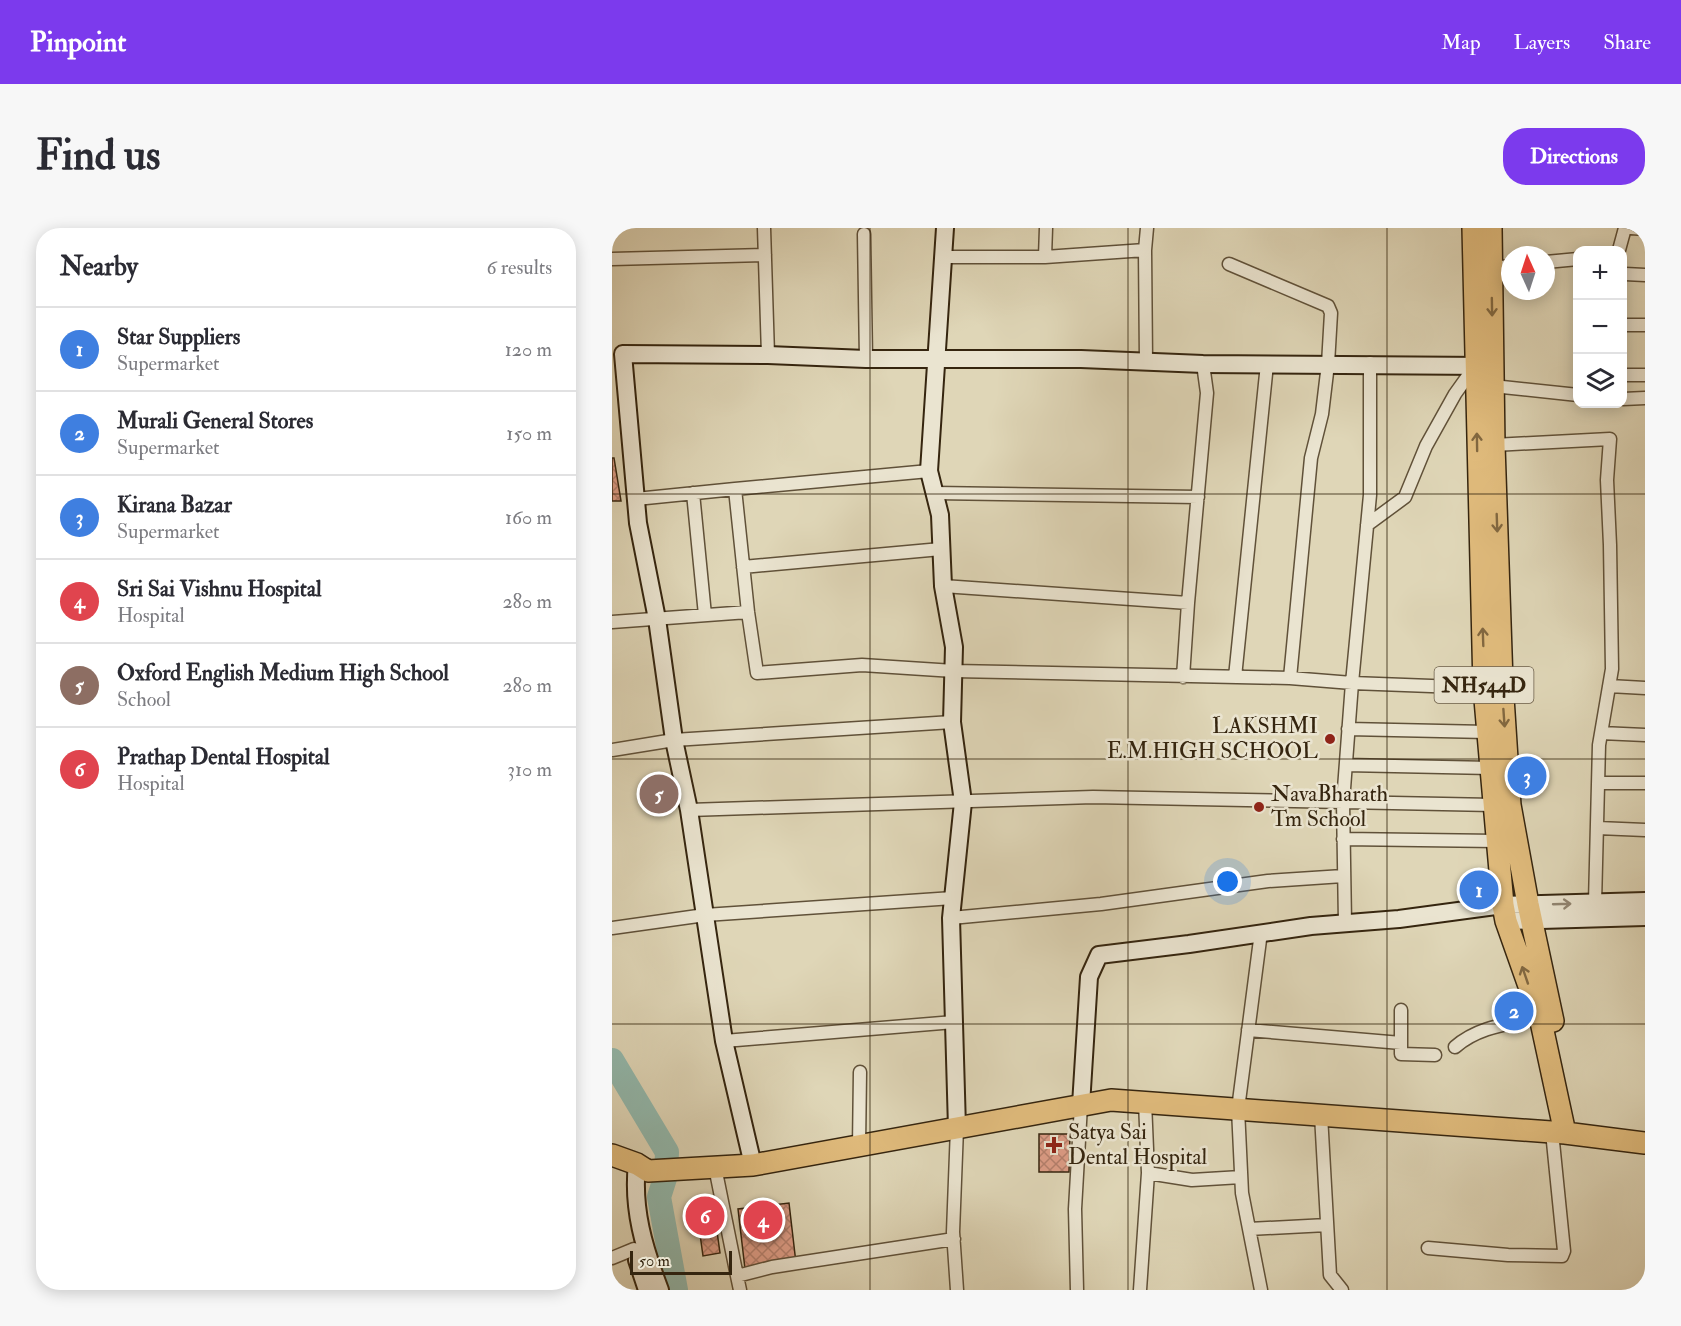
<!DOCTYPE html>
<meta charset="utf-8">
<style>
body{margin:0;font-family:"IM FELL Double Pica",serif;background:#f7f7f7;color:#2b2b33}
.controls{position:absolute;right:18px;top:18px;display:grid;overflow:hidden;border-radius:12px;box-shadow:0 3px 15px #0003}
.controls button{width:54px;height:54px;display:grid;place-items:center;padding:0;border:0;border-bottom:2px solid #e1e1e2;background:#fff;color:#2b2b33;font:30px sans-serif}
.compass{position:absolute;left:889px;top:18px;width:54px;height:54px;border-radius:50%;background:#fff;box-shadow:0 3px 15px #0003;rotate:357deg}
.scale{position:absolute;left:18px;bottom:15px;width:102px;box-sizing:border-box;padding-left:6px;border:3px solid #35250f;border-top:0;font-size:16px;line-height:21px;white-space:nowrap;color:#35250f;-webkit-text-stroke:4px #eae4d0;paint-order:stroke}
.you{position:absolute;left:616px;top:654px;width:21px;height:21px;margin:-15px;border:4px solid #fff;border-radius:50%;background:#1a73e8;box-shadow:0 0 0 9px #1a73e833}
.badge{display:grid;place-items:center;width:39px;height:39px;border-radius:50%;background:#7c3aed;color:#fff;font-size:20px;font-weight:700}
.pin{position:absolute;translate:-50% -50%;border:3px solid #fff;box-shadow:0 2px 6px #0006}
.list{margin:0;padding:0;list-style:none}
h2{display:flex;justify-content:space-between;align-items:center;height:78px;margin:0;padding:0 24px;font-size:26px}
h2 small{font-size:20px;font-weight:400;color:#7c7c81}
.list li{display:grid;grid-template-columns:39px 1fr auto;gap:18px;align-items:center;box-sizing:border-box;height:84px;padding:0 24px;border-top:2px solid #e1e1e2}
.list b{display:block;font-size:22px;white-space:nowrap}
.list p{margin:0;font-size:20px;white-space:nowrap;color:#7c7c81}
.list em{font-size:20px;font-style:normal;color:#7c7c81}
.icon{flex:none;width:33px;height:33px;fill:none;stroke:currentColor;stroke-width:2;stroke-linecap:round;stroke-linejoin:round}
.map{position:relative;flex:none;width:1033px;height:1062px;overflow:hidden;border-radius:24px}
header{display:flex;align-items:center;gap:36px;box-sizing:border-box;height:84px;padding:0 30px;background:#7c3aed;color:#fff}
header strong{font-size:28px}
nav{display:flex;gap:33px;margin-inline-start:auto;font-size:21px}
.intro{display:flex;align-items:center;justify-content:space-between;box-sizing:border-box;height:144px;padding:0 36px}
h1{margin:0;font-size:42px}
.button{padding:15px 27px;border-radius:24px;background:#7c3aed;color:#fff;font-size:21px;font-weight:700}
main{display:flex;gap:36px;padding:0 36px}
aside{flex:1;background:#fff;border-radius:24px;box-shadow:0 3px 15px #0003}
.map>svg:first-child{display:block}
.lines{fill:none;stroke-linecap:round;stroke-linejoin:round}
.river{stroke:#93b9ad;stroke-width:24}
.building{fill:url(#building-cross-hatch);stroke:#35250f;stroke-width:1.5}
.street-casing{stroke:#605139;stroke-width:15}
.secondary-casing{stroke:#35250f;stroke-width:20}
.highway-casing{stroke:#35250f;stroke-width:24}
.street{stroke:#eae4d0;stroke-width:12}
.secondary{stroke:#eae4d0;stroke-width:16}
.highway{stroke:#e0bb7c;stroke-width:21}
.oneway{stroke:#826840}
.oneway2{stroke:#908470}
.grid{fill:none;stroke:#35250f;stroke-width:1.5;stroke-opacity:0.55}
.poi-dot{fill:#8f2418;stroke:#eae4d0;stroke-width:2}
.labels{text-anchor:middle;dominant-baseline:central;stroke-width:5;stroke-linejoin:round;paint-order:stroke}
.shield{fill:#eae4d0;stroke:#6b5e49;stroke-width:1.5}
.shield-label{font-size:21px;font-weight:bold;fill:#35250f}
.poi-label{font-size:22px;fill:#35250f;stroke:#eae4d0;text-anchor:start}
</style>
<header>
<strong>Pinpoint</strong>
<nav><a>Map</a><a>Layers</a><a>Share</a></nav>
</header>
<div class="intro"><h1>Find us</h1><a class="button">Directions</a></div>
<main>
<aside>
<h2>Nearby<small>6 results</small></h2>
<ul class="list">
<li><span class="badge" style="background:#3f7fe0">1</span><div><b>Star Suppliers</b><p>Supermarket</p></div><em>120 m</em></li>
<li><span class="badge" style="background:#3f7fe0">2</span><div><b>Murali General Stores</b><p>Supermarket</p></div><em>150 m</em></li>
<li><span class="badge" style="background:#3f7fe0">3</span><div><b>Kirana Bazar</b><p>Supermarket</p></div><em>160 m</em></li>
<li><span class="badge" style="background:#e0444e">4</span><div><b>Sri Sai Vishnu Hospital</b><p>Hospital</p></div><em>280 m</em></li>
<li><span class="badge" style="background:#8d6e63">5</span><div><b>Oxford English Medium High School</b><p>School</p></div><em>280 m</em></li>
<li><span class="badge" style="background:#e0444e">6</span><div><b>Prathap Dental Hospital</b><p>Hospital</p></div><em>310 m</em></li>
</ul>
</aside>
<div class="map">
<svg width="1033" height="1062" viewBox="0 0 1033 1062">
<defs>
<pattern id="building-cross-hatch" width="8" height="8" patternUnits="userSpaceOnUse" patternTransform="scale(1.5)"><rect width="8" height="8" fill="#de9d87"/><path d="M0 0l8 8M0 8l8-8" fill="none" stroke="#b5806d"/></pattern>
</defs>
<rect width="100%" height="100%" fill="#dfd6b7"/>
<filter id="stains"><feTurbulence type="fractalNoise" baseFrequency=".00333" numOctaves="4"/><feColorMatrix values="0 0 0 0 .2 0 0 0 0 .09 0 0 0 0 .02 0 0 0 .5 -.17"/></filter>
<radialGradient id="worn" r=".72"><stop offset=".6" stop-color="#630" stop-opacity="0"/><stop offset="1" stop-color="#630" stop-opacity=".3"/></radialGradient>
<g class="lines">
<path class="river" d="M0 832 55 924 54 947 47 969 64 1062"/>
</g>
<path class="building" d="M0 230H2L9 273H0Z
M427 906H458L457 944H427Z
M100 968 108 1025 91 1028 83 970Z
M177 975 184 1035 133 1041 126 981Z"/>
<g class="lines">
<g class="street-casing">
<path id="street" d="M152 0 156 127
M1019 0 1033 1
M252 6 254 131
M1007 22 1013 0
M331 29H433L434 0
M433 29 533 22
M0 31 153 27
M934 34 966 31
M617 36 716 78 719 85 716 136 710 186 699 230 678 450
M880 40 898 38
M1013 46 1033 47
M1015 97H1033
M534 133 533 22 535 0
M758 135V267L740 455 872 460
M1011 147H1033
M881 158 966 167
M1011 171 1033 170
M882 217 998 211 995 252 998 317 1000 441 987 517 983 675
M317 243 123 261 136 384 145 445 250 437 342 443 678 450 740 455 731 574 881 577
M81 265 93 387
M323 265 586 269
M24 271 123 261
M755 297 793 269 814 218 843 166 863 138
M131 339 329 321
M331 358 576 375 595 165 591 136
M0 394 136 384
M571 449 576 375
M623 449 655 136
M997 458 1033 460
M736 501 875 504
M989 505 1033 507
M0 522 62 512 340 494
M734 537 879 540
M986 555H1033
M77 582 481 569 731 574 733 695
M986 600 1033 602
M731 611 885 613
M339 690 489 676 656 653 731 648
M0 700 93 687 341 670
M789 782V826L823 827
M636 802 789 815
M112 813 342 794
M843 819C867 798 898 796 928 789
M533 874 536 945 580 952 629 949
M709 887 718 1047 730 1062
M247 918 248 844
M103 939 125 1048
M637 1001 715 997
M816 1020 896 1027 950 1028 952 1023 940 904
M0 1030 22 1021
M128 1062 125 1048 160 1039 342 1011
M345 1062 341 1004 345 900
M465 1062 463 981 469 877
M528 1062 536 945
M649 1062 630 965 626 881 649 704"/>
</g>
<g class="secondary-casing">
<path id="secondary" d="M333 0 317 243 328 287 331 358 342 419 340 494 351 574 339 690 345 900
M894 693 1033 689
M469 877 477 749 487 727 577 716 699 698 787 691 891 677 1033 673
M25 936C20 981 32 1020 48 1062
M141 937 112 813 77 582 62 512 45 391 26 295 11 126 156 127 254 131H469L591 136 876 138
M25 1032 35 1062"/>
</g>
<g class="highway-casing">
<path id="highway" d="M861 0 872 460 891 677 894 693 928 789 953 905
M879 0 882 217 890 454 898 577 916 676 941 793
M0 927 25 936 36 943 141 937 499 872 953 905 1033 915"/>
</g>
<use href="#street" class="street"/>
<use href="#secondary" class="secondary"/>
<use href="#highway" class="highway"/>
</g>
<defs><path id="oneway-shaft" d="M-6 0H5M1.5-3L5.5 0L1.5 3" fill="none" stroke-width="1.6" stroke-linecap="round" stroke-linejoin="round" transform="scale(1.5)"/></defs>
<g class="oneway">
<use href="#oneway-shaft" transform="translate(880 79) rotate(89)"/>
<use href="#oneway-shaft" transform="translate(865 214) rotate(-91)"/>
<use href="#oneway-shaft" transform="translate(885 295) rotate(88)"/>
<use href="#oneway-shaft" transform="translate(871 409) rotate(-92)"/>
<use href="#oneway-shaft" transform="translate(892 490) rotate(86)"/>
<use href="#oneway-shaft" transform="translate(913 747) rotate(-109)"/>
</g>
<use class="oneway2" href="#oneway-shaft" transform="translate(950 676) rotate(-2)"/>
<path class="grid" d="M258 0V1062M516 0V1062M775 0V1062M0 266H1033M0 531H1033M0 796H1033"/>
<g class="poi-dot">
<circle cx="718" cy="511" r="6"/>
<circle cx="647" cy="579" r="6"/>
<path d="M439 908h6v6h6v6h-6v6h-6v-6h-6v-6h6z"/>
</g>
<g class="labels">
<rect class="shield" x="822.5" y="439" width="99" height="36" rx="4.5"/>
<g class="shield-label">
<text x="872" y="457">NH544D</text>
</g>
<g class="poi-label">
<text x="706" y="498" text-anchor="end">LAKSHMI<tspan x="706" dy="25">E.M.HIGH SCHOOL</tspan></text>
<text x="659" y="566">NavaBharath<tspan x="659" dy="25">Tm School</tspan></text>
<text x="456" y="904">Satya Sai<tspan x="456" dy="25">Dental Hospital</tspan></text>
</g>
</g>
<rect width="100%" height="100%" filter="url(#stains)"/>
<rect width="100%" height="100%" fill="url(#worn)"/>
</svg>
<div class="controls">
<button>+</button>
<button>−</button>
<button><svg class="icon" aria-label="layers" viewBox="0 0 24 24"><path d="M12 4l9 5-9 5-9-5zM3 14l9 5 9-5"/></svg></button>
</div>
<svg class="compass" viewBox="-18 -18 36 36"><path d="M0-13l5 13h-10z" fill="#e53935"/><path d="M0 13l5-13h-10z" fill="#7c7c81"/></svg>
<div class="scale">50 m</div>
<div class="you"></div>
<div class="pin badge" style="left:867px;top:662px;background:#3f7fe0">1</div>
<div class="pin badge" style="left:902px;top:783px;background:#3f7fe0">2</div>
<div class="pin badge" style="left:915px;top:548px;background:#3f7fe0">3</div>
<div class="pin badge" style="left:151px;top:992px;background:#e0444e">4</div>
<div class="pin badge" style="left:47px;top:566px;background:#8d6e63">5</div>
<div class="pin badge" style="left:93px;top:988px;background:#e0444e">6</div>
</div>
</main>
